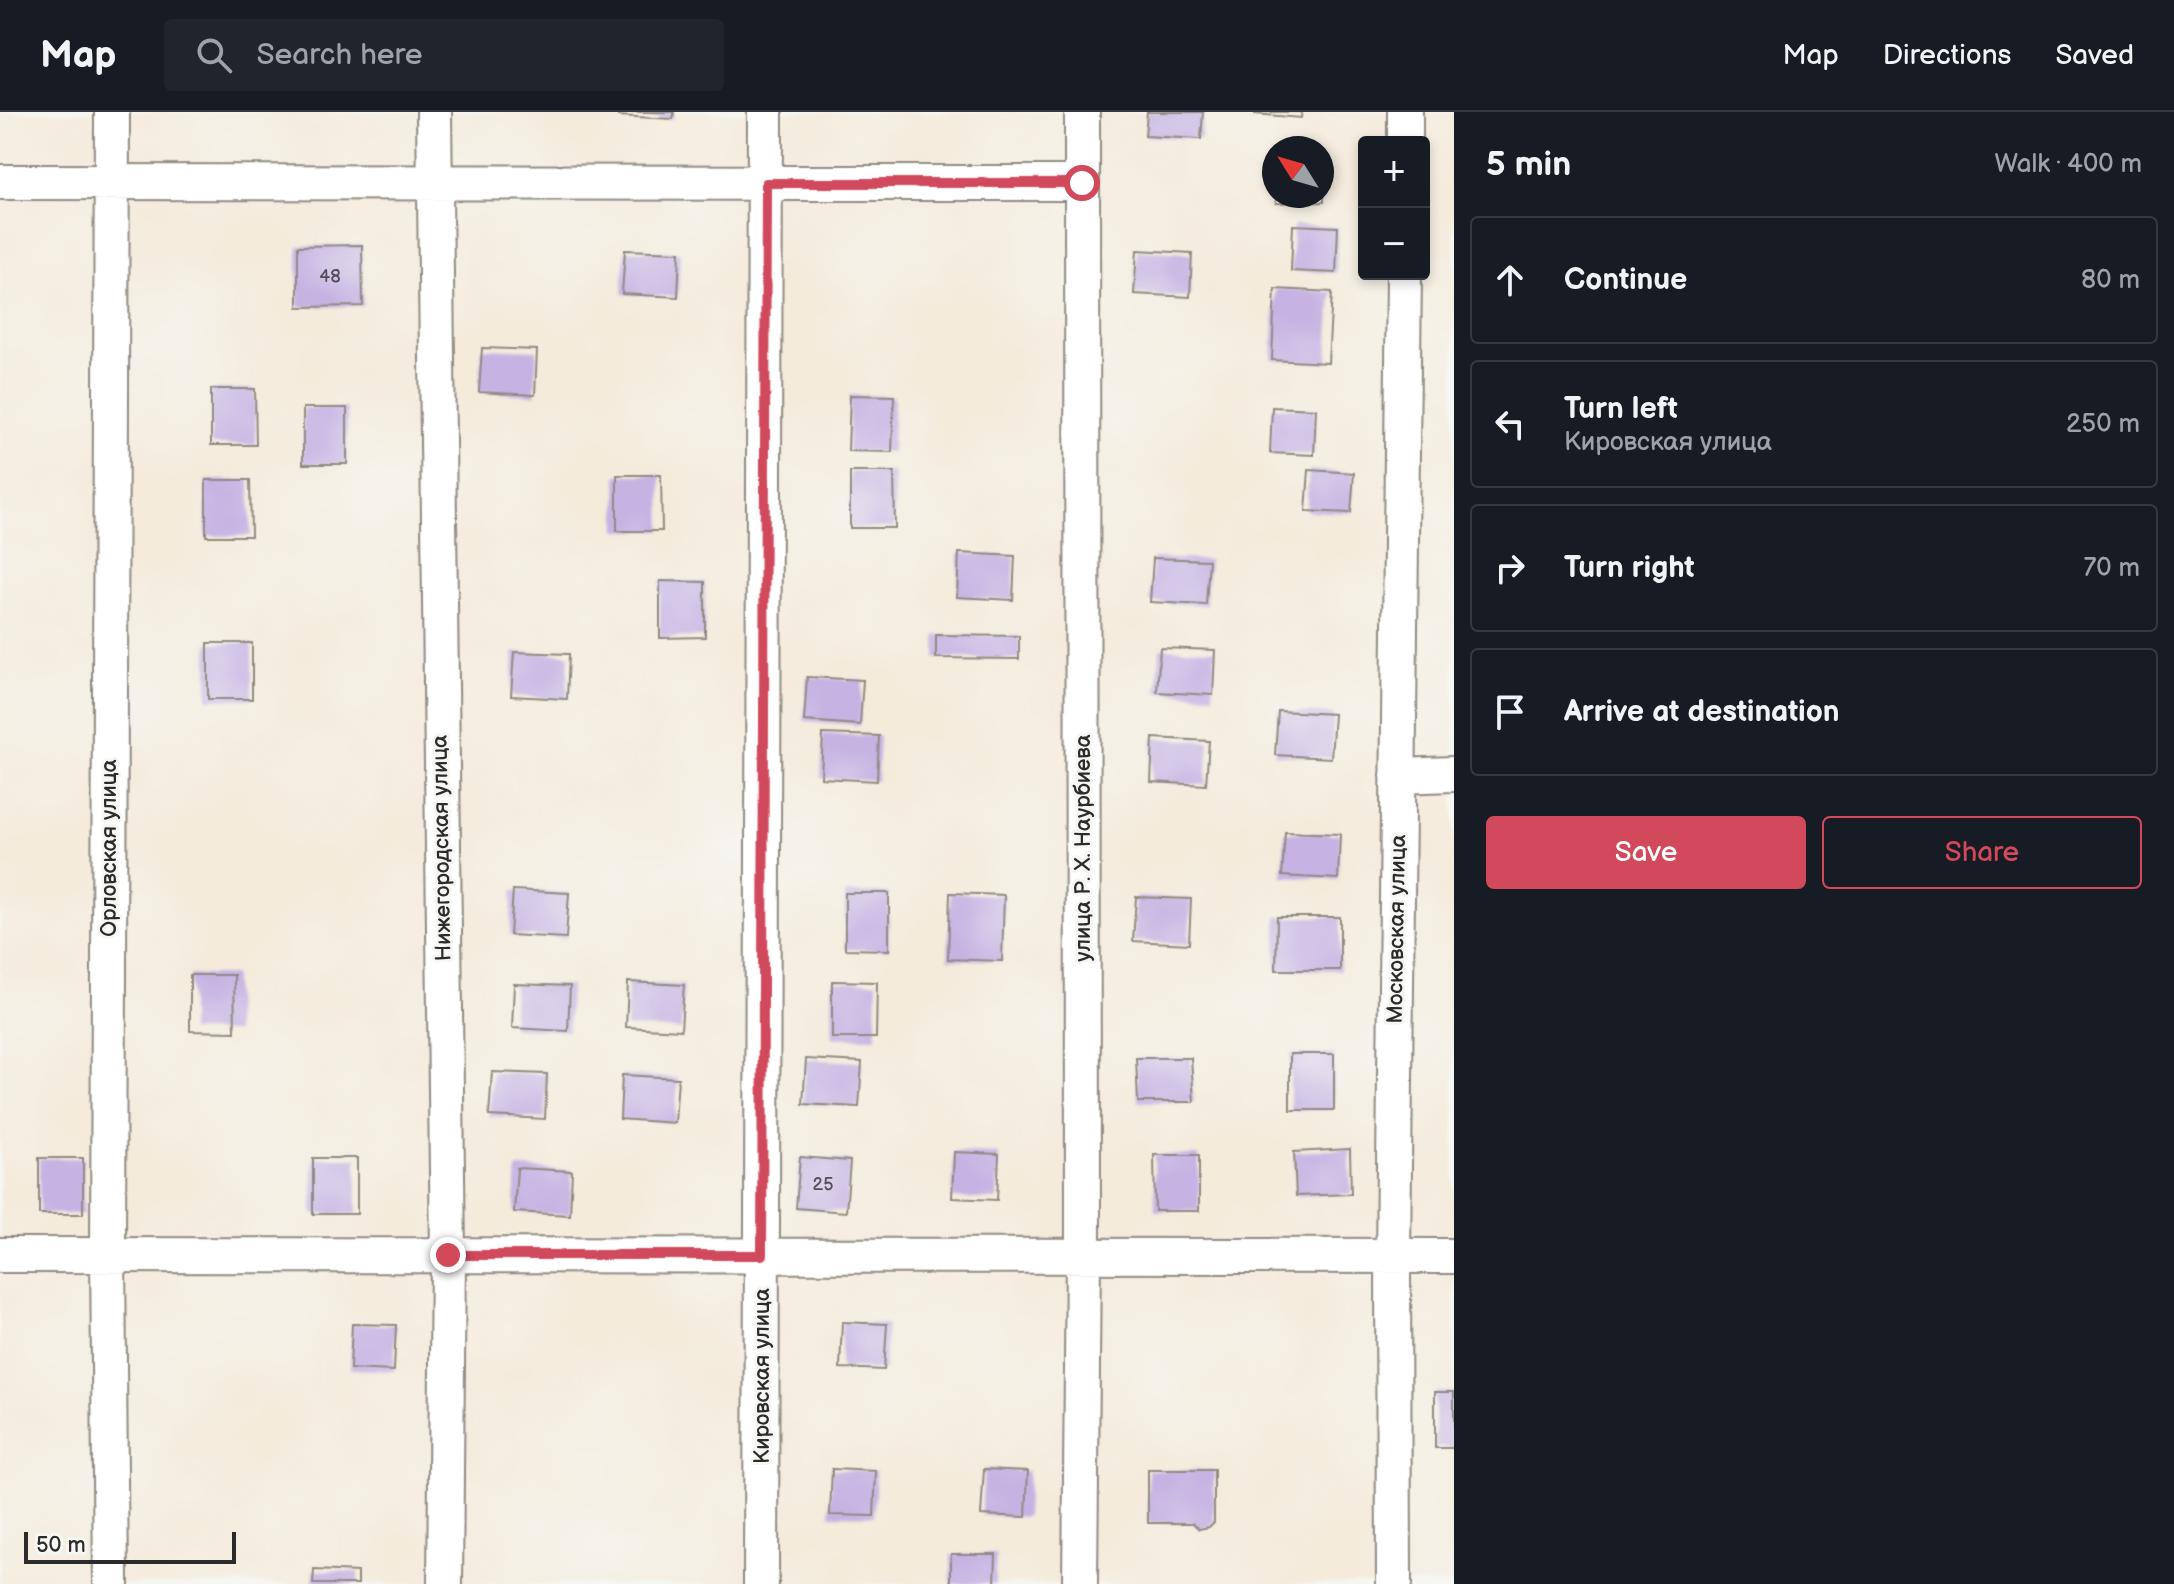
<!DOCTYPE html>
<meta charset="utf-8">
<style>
body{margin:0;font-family:"Balsamiq Sans",sans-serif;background:#20242c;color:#f1f3f6}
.controls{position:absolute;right:24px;top:24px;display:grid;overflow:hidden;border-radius:8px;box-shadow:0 4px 12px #0003}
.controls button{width:72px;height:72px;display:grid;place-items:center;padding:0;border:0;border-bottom:2px solid #363941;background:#171b24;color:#f1f3f6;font:40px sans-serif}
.compass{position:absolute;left:1262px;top:24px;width:72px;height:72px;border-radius:50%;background:#171b24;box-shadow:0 4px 12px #0003;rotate:307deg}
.scale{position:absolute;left:24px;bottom:20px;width:212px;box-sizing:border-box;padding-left:8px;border:4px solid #2b2b2b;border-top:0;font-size:22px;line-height:28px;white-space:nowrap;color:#2b2b2b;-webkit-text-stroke:6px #f6f6f2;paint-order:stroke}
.stop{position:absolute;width:24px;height:24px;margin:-18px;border:6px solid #d1495b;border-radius:50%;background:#fff}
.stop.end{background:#d1495b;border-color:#fff;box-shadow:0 2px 8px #0008}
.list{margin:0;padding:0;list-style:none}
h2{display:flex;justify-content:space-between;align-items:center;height:104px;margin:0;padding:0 32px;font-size:34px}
h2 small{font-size:26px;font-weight:400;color:#9ea1a6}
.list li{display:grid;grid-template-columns:52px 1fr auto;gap:24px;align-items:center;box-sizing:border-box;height:128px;margin:0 16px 16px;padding:0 16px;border:2px solid #363941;border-radius:8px}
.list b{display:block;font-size:30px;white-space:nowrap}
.list p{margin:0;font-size:26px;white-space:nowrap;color:#9ea1a6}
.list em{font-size:26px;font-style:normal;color:#9ea1a6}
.actions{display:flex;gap:16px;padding:24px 32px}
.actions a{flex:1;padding:18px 0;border:2px solid #d1495b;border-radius:8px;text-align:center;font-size:28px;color:#d1495b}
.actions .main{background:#d1495b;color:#fff}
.icon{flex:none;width:44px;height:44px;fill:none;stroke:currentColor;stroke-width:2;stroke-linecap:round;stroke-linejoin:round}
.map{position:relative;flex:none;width:1454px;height:1472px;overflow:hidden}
header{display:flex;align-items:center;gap:48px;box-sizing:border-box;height:112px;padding:0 40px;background:#171b24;border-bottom:2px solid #363941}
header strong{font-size:38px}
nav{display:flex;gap:44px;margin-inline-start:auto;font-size:28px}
.search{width:560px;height:72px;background:#20242c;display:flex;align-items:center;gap:20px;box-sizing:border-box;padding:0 28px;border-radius:8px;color:#9ea1a6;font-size:30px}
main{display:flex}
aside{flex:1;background:#171b24}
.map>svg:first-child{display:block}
.building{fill:#c6b3e3}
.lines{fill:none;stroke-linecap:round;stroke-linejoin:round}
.minor-casing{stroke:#908b83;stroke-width:38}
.minor{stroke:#fff;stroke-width:34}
.route{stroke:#d1495b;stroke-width:10}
.labels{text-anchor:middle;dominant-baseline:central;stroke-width:6;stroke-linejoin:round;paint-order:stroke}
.number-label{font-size:18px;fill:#524d59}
.street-label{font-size:22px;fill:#2b2b2b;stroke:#f6f6f2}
</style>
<header>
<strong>Map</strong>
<div class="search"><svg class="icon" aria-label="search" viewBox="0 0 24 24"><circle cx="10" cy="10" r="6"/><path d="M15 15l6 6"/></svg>Search here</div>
<nav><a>Map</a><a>Directions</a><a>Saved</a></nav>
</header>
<main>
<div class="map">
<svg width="1454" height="1472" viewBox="0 0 1454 1472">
<rect width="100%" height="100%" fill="#f6f6f2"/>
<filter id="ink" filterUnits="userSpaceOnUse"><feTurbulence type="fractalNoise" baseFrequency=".0125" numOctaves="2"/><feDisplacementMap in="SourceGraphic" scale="16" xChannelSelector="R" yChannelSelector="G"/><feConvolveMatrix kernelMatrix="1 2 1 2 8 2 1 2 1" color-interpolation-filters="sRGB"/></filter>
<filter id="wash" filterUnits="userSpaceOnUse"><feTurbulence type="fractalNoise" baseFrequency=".006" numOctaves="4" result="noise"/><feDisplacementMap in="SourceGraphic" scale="32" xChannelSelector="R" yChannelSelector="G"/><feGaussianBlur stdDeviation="1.8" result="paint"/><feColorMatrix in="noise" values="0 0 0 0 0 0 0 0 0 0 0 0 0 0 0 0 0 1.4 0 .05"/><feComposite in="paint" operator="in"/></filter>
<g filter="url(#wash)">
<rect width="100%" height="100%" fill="#f4ebdb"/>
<g id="blocks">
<path class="building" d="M618 0H674L673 7 618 4Z
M1147 0H1203L1201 27 1145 24Z
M1255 0H1302L1301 6 1255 2Z
M1276 84H1324V90L1276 91Z
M1293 113 1338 115 1336 161 1291 159Z
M362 133 363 194 298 195V134Z
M625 138 680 140 678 185 622 182Z
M1137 138 1192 141 1190 185 1134 182Z
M1275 177 1332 180 1328 251 1272 248Z
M482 236 537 238 535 283 479 280Z
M211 277H255L256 333H211Z
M850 283 894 284 892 340 848 339Z
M1272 295 1316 297 1314 343 1270 341Z
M303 296H347V352H303Z
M1309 358 1354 361 1351 401 1306 399Z
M850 360H894L895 416H850Z
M617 363H661L662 419H617Z
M206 368H250L251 424H206Z
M959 441 1015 444 1013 488 957 485Z
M1153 446 1209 448 1206 493 1150 490Z
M660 469 705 470V525L660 526Z
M936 523 1019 524V547L936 546Z
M208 531H252V587H208Z
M1160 536 1215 538 1213 583 1157 580Z
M514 540 569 542 567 587 511 584Z
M807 565 863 568 860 613 804 609Z
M1278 599 1334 602 1331 646 1275 643Z
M823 622 879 624 877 669 821 666Z
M1153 626 1209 629 1206 673 1151 670Z
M1285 720 1340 722 1338 767 1282 764Z
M513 778 569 781 566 826 510 823Z
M845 781H889V838L845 837Z
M950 781 1004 783 1002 849 948 847Z
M1136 785 1191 787 1189 832 1133 829Z
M1277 805H1340V858H1276Z
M190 863H234L235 920 190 919Z
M832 869 877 870 876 926H832Z
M628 870 684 873 681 918 626 915Z
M514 872 570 874 568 919 512 916Z
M1290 942H1334V998H1290Z
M1136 946H1191L1194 990H1138Z
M806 947 862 950 859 995 803 992Z
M492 960 547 962 545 1007 489 1004Z
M622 963 678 966 675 1011 620 1007Z
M1350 1037 1351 1082 1296 1084 1294 1040Z
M954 1040 999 1042 997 1088 952 1086Z
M1154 1043H1199V1099H1155Z
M800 1045 850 1049 846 1100 796 1096Z
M39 1046H83V1102H39Z
M313 1046H357V1102H313Z
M517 1056 572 1059 570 1103 514 1100Z
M842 1210 887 1212 884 1258 840 1256Z
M352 1212 396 1213 394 1259 350 1257Z
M1435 1280H1454V1336H1435Z
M832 1357 876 1359 874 1404 830 1403Z
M984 1357 1028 1359 1026 1405 981 1403Z
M1148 1358H1214V1410L1209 1415 1199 1417 1193 1411H1148Z
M951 1442H996L995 1472H951Z
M314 1458 358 1460V1472H313Z"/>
</g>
</g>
<g filter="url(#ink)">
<use href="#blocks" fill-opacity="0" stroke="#908b83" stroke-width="2"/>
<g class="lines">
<g class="minor-casing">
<path id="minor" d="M434 0 448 1143 445 1472
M1405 30V0
M0 70 1082 71
M1398 664 1454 662
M0 1143 1454 1144
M111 1472 108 1143 112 0
M761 1472 765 0
M1080 1472 1083 1143 1082 0
M1394 1472 1393 1144 1404 162"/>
</g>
<use href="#minor" class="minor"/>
</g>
</g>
<g class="lines" filter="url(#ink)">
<path class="route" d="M448 1143H762L766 71H1082"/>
</g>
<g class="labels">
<g class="number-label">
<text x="330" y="164">48</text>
<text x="823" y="1072">25</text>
</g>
<g class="street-label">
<text transform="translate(109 736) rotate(-90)">Орловская улица</text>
<text transform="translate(442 736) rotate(-91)">Нижегородская улица</text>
<text transform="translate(1083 736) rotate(-90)">улица Р. Х. Наурбиева</text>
<text transform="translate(1397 817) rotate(-89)">Московская улица</text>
<text transform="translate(762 1264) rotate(-90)">Кировская улица</text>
</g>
</g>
</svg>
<div class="controls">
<button>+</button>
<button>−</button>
</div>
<svg class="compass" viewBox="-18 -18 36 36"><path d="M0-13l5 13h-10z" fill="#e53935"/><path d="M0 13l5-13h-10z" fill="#9ea1a6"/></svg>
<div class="scale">50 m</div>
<div class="stop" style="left:1082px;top:71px"></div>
<div class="stop end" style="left:448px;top:1143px"></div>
</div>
<aside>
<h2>5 min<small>Walk · 400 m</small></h2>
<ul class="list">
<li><svg class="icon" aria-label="ahead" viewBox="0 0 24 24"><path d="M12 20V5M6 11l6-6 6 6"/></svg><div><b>Continue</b></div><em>80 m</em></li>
<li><svg class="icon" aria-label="left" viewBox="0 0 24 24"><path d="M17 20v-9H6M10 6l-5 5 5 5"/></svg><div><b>Turn left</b><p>Кировская улица</p></div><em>250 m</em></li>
<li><svg class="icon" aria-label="right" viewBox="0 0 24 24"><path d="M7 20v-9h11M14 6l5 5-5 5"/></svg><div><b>Turn right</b></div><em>70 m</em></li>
<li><svg class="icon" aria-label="arrive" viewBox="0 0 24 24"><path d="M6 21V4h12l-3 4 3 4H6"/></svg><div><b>Arrive at destination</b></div></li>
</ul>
<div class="actions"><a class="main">Save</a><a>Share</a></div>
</aside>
</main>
